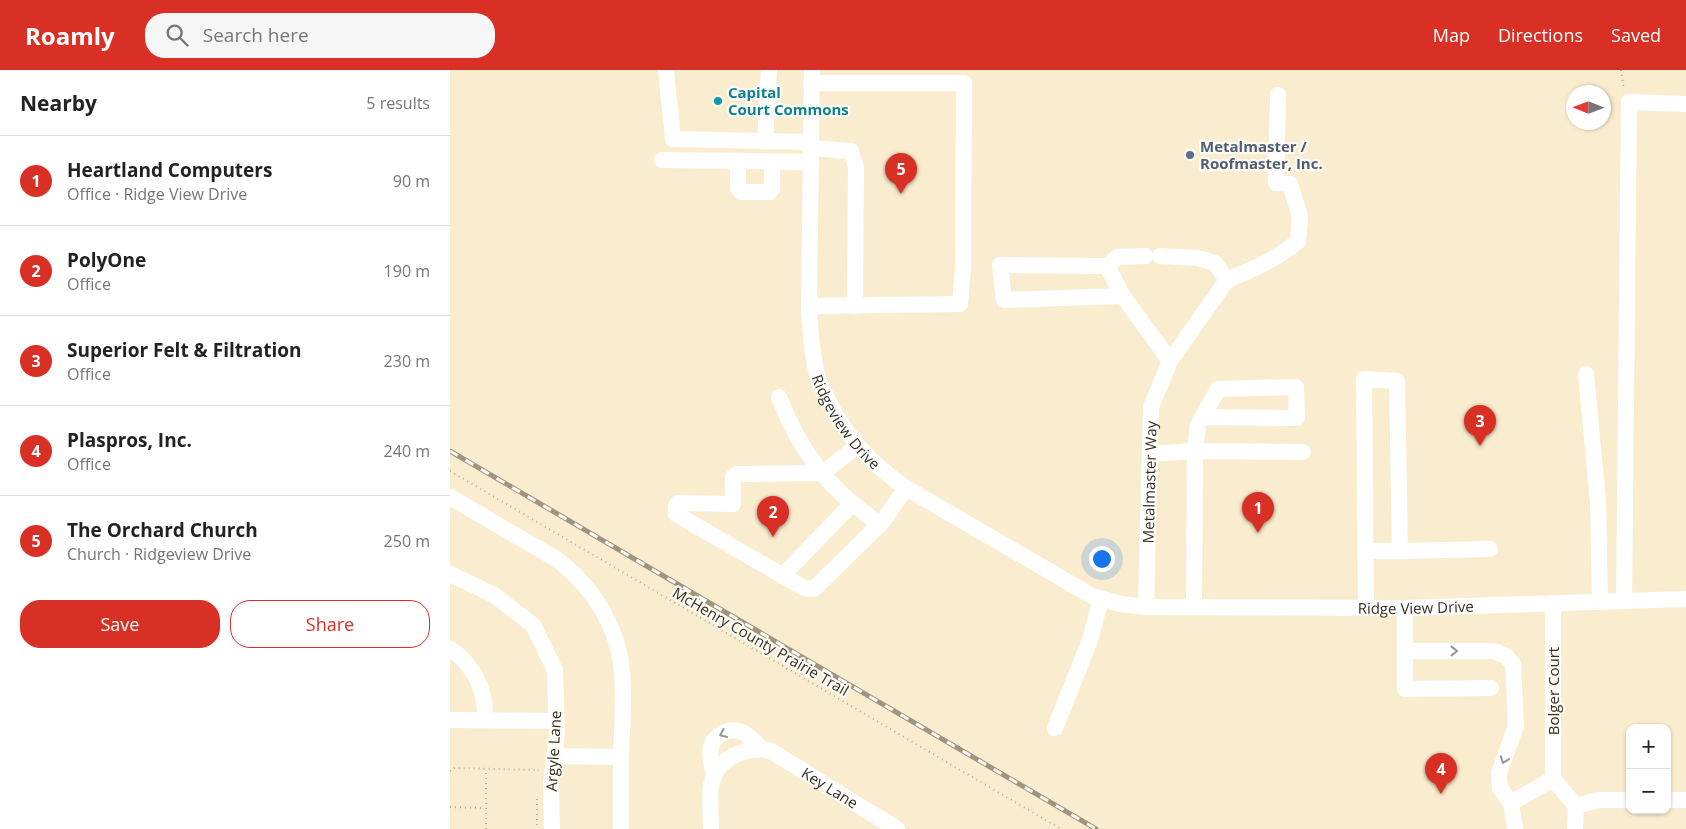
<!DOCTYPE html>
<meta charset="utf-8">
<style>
body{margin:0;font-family:"Open Sans",sans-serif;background:#f6f6f6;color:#222}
.controls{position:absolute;right:15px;bottom:15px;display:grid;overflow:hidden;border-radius:10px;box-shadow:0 1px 4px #0004}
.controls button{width:45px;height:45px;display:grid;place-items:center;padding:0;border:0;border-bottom:1px solid #e0e0e0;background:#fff;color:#222;font:25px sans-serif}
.compass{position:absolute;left:1116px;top:15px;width:45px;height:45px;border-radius:50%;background:#fff;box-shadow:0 1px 4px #0004;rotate:271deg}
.you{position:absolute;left:651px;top:488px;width:18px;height:18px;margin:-12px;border:4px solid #fff;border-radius:50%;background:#1a73e8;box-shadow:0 0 0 8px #1a73e833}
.badge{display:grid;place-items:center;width:32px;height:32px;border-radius:50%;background:#d93025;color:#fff;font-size:16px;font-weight:700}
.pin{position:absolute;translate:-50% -41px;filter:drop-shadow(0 1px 2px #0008)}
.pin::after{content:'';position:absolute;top:26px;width:18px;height:15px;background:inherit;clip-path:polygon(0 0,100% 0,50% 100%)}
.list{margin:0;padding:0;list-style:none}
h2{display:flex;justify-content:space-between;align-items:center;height:65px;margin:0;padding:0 20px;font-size:21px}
h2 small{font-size:16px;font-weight:400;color:#767676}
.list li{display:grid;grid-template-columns:32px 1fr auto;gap:15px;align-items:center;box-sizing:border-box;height:90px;padding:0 20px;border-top:1px solid #e0e0e0}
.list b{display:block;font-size:19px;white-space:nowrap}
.list p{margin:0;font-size:16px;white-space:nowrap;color:#767676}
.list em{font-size:16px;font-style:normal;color:#767676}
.actions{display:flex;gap:10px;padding:15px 20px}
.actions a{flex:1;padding:11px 0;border:1px solid #d93025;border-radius:20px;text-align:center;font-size:18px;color:#d93025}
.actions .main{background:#d93025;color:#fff}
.icon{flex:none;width:28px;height:28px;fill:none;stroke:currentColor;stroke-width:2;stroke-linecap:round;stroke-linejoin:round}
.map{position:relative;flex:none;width:1236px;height:759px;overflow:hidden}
header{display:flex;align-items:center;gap:30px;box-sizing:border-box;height:70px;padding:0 25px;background:#d93025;color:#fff}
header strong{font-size:24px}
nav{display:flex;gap:28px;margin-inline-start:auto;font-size:18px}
.search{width:350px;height:45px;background:#f6f6f6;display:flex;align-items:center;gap:12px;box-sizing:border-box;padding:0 18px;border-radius:20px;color:#767676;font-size:19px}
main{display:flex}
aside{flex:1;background:#fff}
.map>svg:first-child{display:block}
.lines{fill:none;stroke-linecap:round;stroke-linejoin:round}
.path{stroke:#b5ab94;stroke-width:2;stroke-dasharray:1 4;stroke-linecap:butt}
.minor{stroke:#fff;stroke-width:16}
.rail-casing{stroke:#9e9580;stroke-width:5}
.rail{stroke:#fefbf5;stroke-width:3;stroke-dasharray:9;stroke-linecap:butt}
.oneway{stroke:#999691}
.culture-dot{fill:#0f9aa8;stroke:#fefbf5;stroke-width:2}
.service-dot{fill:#5c6f8a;stroke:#fefbf5;stroke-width:2}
.labels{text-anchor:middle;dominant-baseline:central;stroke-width:4.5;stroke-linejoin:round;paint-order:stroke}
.culture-label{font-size:15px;font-weight:bold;fill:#0d838f;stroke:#fefbf5;text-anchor:start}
.service-label{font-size:15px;font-weight:bold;fill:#4e5e75;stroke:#fefbf5;text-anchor:start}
.street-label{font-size:15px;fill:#332e23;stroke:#fefbf5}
</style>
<header>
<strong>Roamly</strong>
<div class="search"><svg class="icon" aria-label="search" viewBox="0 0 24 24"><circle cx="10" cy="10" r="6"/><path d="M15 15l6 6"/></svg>Search here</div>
<nav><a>Map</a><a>Directions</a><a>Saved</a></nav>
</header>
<main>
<aside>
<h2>Nearby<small>5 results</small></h2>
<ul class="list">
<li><span class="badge">1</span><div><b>Heartland Computers</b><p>Office · Ridge View Drive</p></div><em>90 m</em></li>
<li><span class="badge">2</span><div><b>PolyOne</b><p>Office</p></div><em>190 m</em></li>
<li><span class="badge">3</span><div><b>Superior Felt &amp; Filtration</b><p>Office</p></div><em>230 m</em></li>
<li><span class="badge">4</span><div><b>Plaspros, Inc.</b><p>Office</p></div><em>240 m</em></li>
<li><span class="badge">5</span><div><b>The Orchard Church</b><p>Church · Ridgeview Drive</p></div><em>250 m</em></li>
</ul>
<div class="actions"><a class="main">Save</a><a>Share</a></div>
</aside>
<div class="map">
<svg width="1236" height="759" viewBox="0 0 1236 759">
<rect width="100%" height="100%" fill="#faedcf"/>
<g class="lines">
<path class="path" d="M1171 0 1174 20
M0 401 611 759
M0 701 1 699 5 698 89 700
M87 729V759
M0 737 35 738
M36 759V699"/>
<g class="minor">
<path d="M216 0 223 69 361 72"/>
<path id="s1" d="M362 0 359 236C360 260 362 283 367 305 369 312 373 320 376 326 394 365 421 394 456 418L642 526 671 534 696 537 955 538 1236 529"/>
<path d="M315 72 319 0"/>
<path d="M361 78 401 81 406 97 405 236"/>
<path d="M212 90 361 92"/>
<path d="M288 91V118L291 122H319L322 119V91"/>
<path d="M657 196 667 187 695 186"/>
<path d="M777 210C801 200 828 189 848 171L850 146 840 114 826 113 828 25"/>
<path d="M673 226 657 196 550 195 554 230 673 226 720 291"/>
<path d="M359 236 510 234 513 198 514 13H361"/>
<path d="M1136 304 1148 431 1150 531"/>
<path d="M329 327C343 363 365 400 394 426 405 436 418 445 430 455"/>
<path d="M752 347 847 348 846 317 768 319 748 355 745 381 853 382"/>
<path d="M407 376 373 403 287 404 283 407V434L228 433 226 436V444L354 518 364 519 433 451 456 418"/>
<path d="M700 384 745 381 744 537"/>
<path d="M0 427C26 442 52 458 79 473 90 480 104 486 114 495 143 519 165 554 171 592 175 623 172 655 171 687"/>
<path d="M916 481H950L947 311 914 309 916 538"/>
<path d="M950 481 1040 479"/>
<path d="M0 504 44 525 83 555 105 600 107 664 101 713 102 759"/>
<path d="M333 505 403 433"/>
<path d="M1174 531 1179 32 1236 34"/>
<path id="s2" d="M696 537 701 337 720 291 777 210 765 193 748 188 710 186"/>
<path d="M955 538V619L1041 618"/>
<path d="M0 579C17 589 31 611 34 631 35 637 35 644 35 650"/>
<path d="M955 581H1044L1056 586 1063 594 1066 656 1049 703 1050 718 1061 733 1065 759"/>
<path d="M0 650 106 651"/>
<path d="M605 658 640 570 651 529"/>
<path d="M104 686 171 687V759"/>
<path d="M264 703C259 687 256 670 275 662 280 660 285 660 290 661 298 664 306 673 312 679"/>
<path d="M1103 709V533"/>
<path d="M1103 709 1126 736 1125 759"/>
<path d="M1217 730H1236"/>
<path d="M1061 733 1103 709"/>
<path d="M1126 736 1148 730H1180"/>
<path id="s3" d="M261 759C261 745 259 730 261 716 265 689 296 675 321 681L447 759"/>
</g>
<g class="rail-casing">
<path id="rail" d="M0 381 646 759"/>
</g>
<use href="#rail" class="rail"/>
</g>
<defs><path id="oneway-chevron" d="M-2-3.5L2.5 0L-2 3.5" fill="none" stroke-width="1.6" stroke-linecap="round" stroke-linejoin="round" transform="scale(1.25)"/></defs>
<g class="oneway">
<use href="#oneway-chevron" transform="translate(1004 581)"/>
<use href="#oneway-chevron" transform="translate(273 664) rotate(156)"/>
<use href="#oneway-chevron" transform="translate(1054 690) rotate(110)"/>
</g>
<circle class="culture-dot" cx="268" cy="31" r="5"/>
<circle class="service-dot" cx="740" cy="85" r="5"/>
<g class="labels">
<g class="culture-label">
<text x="278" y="22">Capital<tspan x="278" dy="17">Court Commons</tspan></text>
</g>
<g class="service-label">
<text x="750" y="76">Metalmaster /<tspan x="750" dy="17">Roofmaster, Inc.</tspan></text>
</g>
<g class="street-label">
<text stroke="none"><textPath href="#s1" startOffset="361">Ridgeview Drive</textPath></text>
<text stroke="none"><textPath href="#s2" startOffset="125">Metalmaster Way</textPath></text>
<text stroke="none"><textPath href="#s1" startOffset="992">Ridge View Drive</textPath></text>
<text transform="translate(311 571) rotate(30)">McHenry County Prairie Trail</text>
<text transform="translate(1103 621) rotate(-90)">Bolger Court</text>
<text transform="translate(103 681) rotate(-87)">Argyle Lane</text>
<text stroke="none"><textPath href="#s3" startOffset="190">Key Lane</textPath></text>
</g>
</g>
</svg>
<div class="controls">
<button>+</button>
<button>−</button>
</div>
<svg class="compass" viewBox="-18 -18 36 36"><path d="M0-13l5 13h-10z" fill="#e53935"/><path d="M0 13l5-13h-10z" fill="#767676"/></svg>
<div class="you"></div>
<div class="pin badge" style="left:808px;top:463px">1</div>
<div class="pin badge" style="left:323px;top:467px">2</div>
<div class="pin badge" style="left:1030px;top:376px">3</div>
<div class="pin badge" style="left:991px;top:724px">4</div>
<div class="pin badge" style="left:451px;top:124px">5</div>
</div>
</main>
